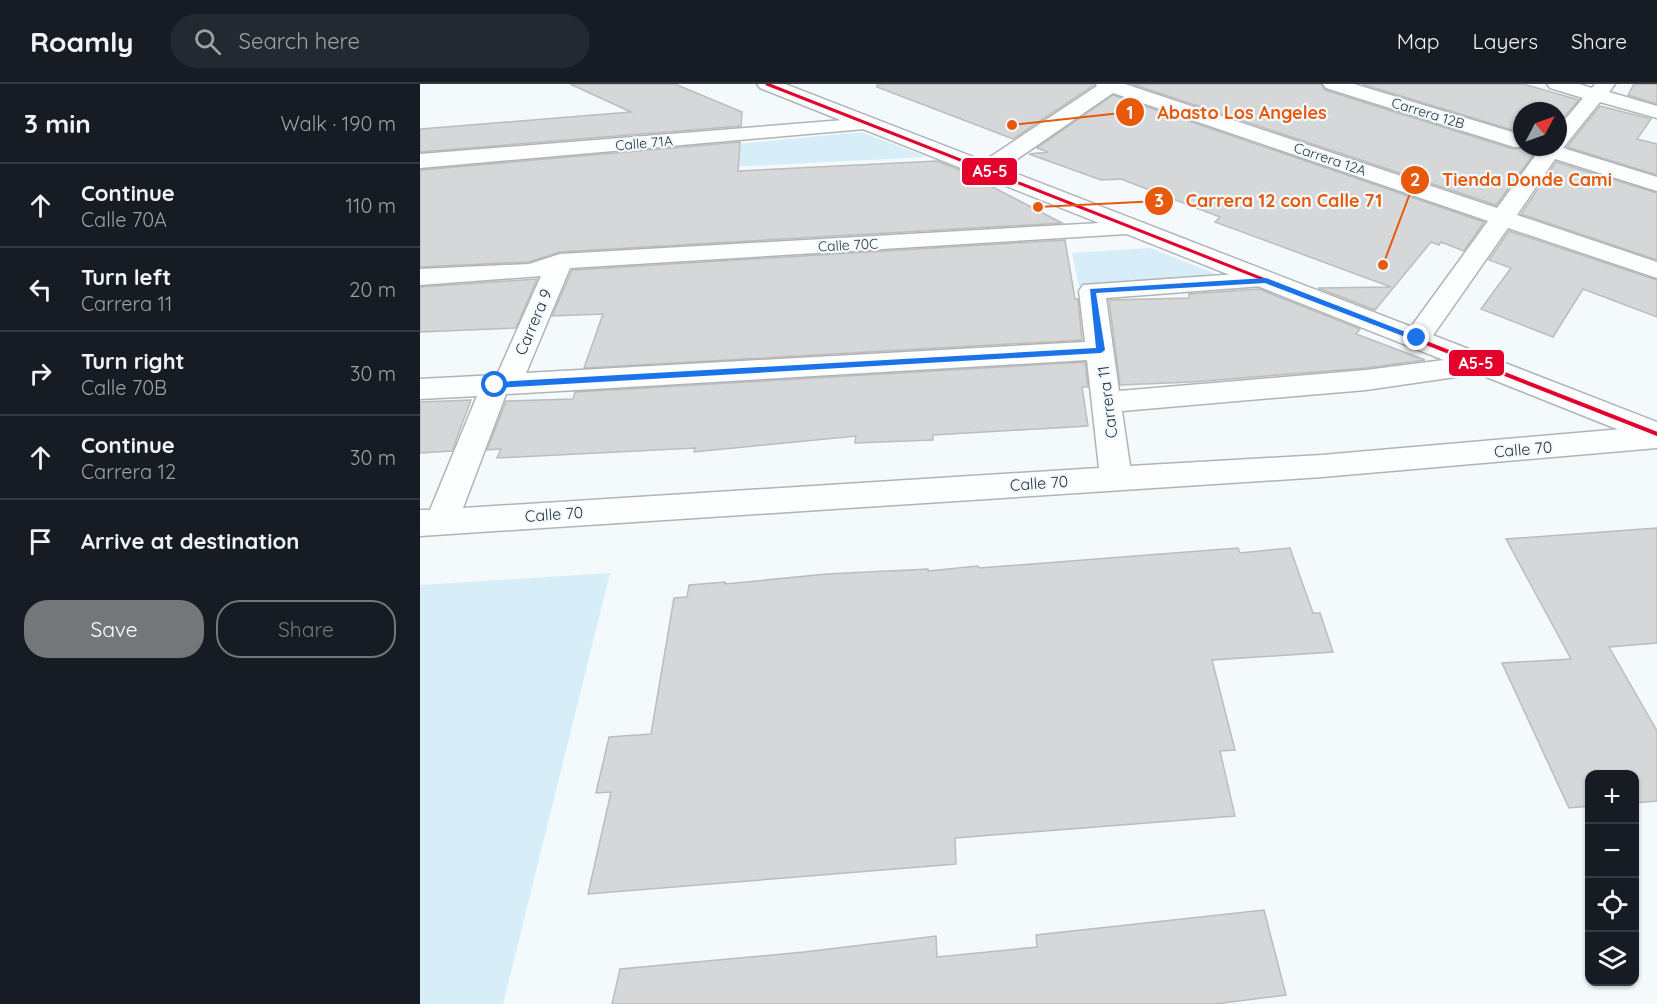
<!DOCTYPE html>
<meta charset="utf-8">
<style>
body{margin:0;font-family:Quicksand,sans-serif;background:#242831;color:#f1f3f6}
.controls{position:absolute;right:18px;bottom:18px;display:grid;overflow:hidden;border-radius:12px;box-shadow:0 2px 4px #0004}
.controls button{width:54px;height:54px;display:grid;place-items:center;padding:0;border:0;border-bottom:2px solid #363941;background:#171b24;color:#f1f3f6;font:30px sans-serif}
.compass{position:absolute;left:1093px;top:18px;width:54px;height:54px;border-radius:50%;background:#171b24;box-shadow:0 2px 4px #0004;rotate:49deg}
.stop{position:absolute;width:18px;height:18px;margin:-14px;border:4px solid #1a73e8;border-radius:50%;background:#fff}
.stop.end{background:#1a73e8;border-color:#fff;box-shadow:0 2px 6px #0008}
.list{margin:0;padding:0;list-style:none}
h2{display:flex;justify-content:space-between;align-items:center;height:78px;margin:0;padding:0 24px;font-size:26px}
h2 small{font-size:20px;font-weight:400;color:#9ea1a6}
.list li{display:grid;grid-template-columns:39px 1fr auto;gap:18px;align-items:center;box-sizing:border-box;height:84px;padding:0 24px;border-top:2px solid #363941}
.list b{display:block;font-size:22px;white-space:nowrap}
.list p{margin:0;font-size:20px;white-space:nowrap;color:#9ea1a6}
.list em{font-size:20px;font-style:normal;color:#9ea1a6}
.actions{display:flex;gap:12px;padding:18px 24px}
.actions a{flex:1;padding:14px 0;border:2px solid #737779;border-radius:24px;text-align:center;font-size:21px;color:#737779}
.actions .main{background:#737779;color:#fff}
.icon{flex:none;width:33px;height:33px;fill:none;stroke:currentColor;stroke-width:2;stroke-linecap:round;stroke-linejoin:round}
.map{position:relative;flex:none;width:1237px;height:920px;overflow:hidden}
header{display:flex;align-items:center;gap:36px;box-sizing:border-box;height:84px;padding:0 30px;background:#171b24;border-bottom:2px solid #363941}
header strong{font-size:28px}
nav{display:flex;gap:33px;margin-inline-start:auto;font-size:21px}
.search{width:420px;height:54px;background:#242831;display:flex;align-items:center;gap:15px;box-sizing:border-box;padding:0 21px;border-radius:33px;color:#9ea1a6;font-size:22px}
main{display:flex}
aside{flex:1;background:#171b24}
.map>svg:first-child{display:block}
.green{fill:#d7eef8}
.building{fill:#d6d7d8;stroke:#bbbcbd;stroke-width:1.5}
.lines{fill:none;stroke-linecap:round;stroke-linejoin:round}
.minor-casing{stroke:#b0b4b6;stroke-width:3}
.major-casing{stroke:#b0b4b6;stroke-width:3}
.minor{fill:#fdfefe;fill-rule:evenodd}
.major{fill:#fdfefe;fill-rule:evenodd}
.bus-1-far1-casing{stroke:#f1fafe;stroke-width:6}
.bus-1-casing{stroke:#f1fafe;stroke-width:8}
.bus-1-far1{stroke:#e4002b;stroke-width:3}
.bus-1{stroke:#e4002b;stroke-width:4}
.route{fill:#1a73e8}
.labels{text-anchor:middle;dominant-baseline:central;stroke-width:4.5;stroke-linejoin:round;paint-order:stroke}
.far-street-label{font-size:14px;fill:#2d3133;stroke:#f1fafe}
.street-label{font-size:16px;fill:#2d3133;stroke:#f1fafe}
.leader{fill:none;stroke:#e8590c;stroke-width:2}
.callout-dot{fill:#e8590c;stroke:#f1fafe;stroke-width:2}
.mark-label{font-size:18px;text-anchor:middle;font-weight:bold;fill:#fff}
.callout-label{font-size:18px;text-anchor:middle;font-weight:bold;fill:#e8590c;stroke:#f1fafe;stroke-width:4.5;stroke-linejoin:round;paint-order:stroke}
.line-badge{stroke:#f1fafe;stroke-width:2}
.badge-label{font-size:16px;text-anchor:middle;font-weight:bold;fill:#fff}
</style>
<header>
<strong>Roamly</strong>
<div class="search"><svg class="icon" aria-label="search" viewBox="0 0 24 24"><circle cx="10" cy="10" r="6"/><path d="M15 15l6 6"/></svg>Search here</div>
<nav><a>Map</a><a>Layers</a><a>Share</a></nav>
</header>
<main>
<aside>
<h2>3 min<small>Walk · 190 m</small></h2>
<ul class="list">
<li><svg class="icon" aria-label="ahead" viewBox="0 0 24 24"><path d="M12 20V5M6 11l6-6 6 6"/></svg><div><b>Continue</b><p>Calle 70A</p></div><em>110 m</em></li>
<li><svg class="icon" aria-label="left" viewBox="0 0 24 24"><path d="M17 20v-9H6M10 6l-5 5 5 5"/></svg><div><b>Turn left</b><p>Carrera 11</p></div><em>20 m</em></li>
<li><svg class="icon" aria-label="right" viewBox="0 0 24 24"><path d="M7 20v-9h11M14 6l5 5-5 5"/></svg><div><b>Turn right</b><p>Calle 70B</p></div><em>30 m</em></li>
<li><svg class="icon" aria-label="ahead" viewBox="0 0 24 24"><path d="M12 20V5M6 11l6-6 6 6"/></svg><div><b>Continue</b><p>Carrera 12</p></div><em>30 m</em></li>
<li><svg class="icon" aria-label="arrive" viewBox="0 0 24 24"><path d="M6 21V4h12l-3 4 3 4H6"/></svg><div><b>Arrive at destination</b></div></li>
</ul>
<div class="actions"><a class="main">Save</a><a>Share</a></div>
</aside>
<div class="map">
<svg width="1237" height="920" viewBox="0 0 1237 920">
<rect width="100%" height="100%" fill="#f4f9fb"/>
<path class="green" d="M442 48 506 73 0 99V91Z
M730 164 801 192 659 202 652 169Z
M190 489 83 920H0V501Z"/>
<path class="building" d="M150 0H255L322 28 321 42 0 68V45L211 28Z
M457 0H674V1L593 55 457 3Z
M712 0H901L905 6 1093 65 1106 63 1109 69 1113 71 1076 121Z
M942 0H1103L1159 16 1138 40V27H1102V49Z
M1214 0H1237V20L1208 11Z
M693 11 1064 138 1044 167 1021 158 1019 161 1011 158 955 226 898 204 971 203 795 138 800 133 701 95 681 96 609 70 628 68 617 64Z
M1180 22 1231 35 1217 55 1237 60V91L1147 63Z
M320 58 318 87 517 77 540 86 642 139 140 168 109 178 0 183V86Z
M1136 78 1237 109V176L1101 130Z
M1089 147 1237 196V233L1163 205 1133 253 1061 225 1091 184 1069 176Z
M645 156 655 215H658L662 256 164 284 183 230 132 232 152 186Z
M117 195 96 244 0 248V203Z
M839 205 940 245 936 250 1005 276 946 284 772 298 700 301 689 216 769 214V210Z
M665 278 668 303H662L668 342 513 351V356L435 359 436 352 274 368 275 364 77 374 81 365 67 366 86 317 153 315 155 308Z
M51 316 32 367 0 369V318Z
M1237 444V559L1189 563 1237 647V717L1215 719V690H1170V722L1149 724 1082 579 1151 575 1086 455Z
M818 464 820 469 870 464 893 529H900L913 568 792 576 815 666 800 667 815 732 535 754 536 780 168 810 191 708 176 709 189 653 231 650 254 514 267 513 269 501 305 498V500L407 490 508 485V487L558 482 559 484Z
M844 826 866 911 795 920H192L200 885 384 868 516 852 517 873 617 863 616 851Z"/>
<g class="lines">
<g class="minor-casing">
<path id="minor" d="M676 0H705L1077 124 1117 69 1111 68 1108 63H1138V44L1163 14 1130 4 1127 0H1159L1172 4 1175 0H1195L1189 8 1237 22V34L1180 18 1143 64 1237 93V107L1135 75 1097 131 1237 178V194L1088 144 1007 260 997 263 987 260 983 254 1068 137 693 9 574 91 566 93 558 91 555 86 558 81 677 2Z
M903 0H934L1102 51V63H1108H1094L906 4Z
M449 34 456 36 459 40 456 44 0 84V70Z
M715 137 723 139 727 144 723 149 150 184 106 289 665 258 659 207 663 201 846 188 855 191 859 196 855 201 686 214 699 307 946 286 1063 271 1073 273 1077 280 1073 287 1063 289 946 306 702 327 710 382 902 371 1237 342V364L902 393 0 452V426H10L57 312 0 315V295L77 291 121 192 0 201V185L109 180 140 170ZM667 276 679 384 43 424 86 310Z"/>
</g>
<g class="major-casing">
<path id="major" d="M337 0H365L1237 338V361L340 4Z"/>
</g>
<use href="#minor" class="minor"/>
<use href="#major" class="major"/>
<g class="bus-1-far1-casing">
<path id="bus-1-far1" d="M347 0 919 225"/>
</g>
<g class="bus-1-casing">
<path id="bus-1" d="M915 223 1237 350"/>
</g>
<use href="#bus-1-far1" class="bus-1-far1"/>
<use href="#bus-1" class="bus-1"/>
</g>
<path class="route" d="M846 194 1001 254 994 256 845 199 676 209 685 266 681 269 75 304 71 301 75 298 676 264 670 205Z"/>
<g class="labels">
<g class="far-street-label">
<text transform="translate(1008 29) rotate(17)">Carrera 12B</text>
<text transform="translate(224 59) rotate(-5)">Calle 71A</text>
<text transform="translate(910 75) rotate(19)">Carrera 12A</text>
<text transform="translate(428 161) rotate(-3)">Calle 70C</text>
</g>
<g class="street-label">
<text transform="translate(113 238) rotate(-67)">Carrera 9</text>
<text transform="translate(687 318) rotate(-97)">Carrera 11</text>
<text transform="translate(1103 365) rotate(-5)">Calle 70</text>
<text transform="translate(619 399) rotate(-4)">Calle 70</text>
<text transform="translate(134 430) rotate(-4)">Calle 70</text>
</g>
</g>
<path class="leader" d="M592 41L710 28M963 181L995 96M618 123L739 117"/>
<g class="callout-dot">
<circle cx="592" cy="41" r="6"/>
<circle cx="963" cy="181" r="6"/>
<circle cx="618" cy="123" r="6"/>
<circle cx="710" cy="28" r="15"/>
<circle cx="995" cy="96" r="15"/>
<circle cx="739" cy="117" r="15"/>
</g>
<g class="mark-label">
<text x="710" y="35">1</text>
<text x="995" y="102">2</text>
<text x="739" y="123">3</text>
</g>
<g class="callout-label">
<text x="822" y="35">Abasto Los Angeles</text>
<text x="1107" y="102">Tienda Donde Cami</text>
<text x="864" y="123">Carrera 12 con Calle 71</text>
</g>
<g class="line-badge">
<rect x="541" y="73" width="57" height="29" rx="6" fill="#e4002b"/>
<rect x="1028" y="265" width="57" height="28" rx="6" fill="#e4002b"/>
</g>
<g class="badge-label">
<text x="570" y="93">A5-5</text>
<text x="1056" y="285">A5-5</text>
</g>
</svg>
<div class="controls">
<button>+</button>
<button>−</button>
<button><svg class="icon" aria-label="locate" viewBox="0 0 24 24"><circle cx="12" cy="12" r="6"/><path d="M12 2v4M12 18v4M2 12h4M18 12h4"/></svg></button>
<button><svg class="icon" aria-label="layers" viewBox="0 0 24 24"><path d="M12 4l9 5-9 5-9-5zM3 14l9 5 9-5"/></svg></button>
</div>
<svg class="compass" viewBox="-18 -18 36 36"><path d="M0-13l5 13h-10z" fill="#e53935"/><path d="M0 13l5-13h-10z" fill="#9ea1a6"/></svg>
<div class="stop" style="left:75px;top:301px"></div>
<div class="stop end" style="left:997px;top:254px"></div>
</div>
</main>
